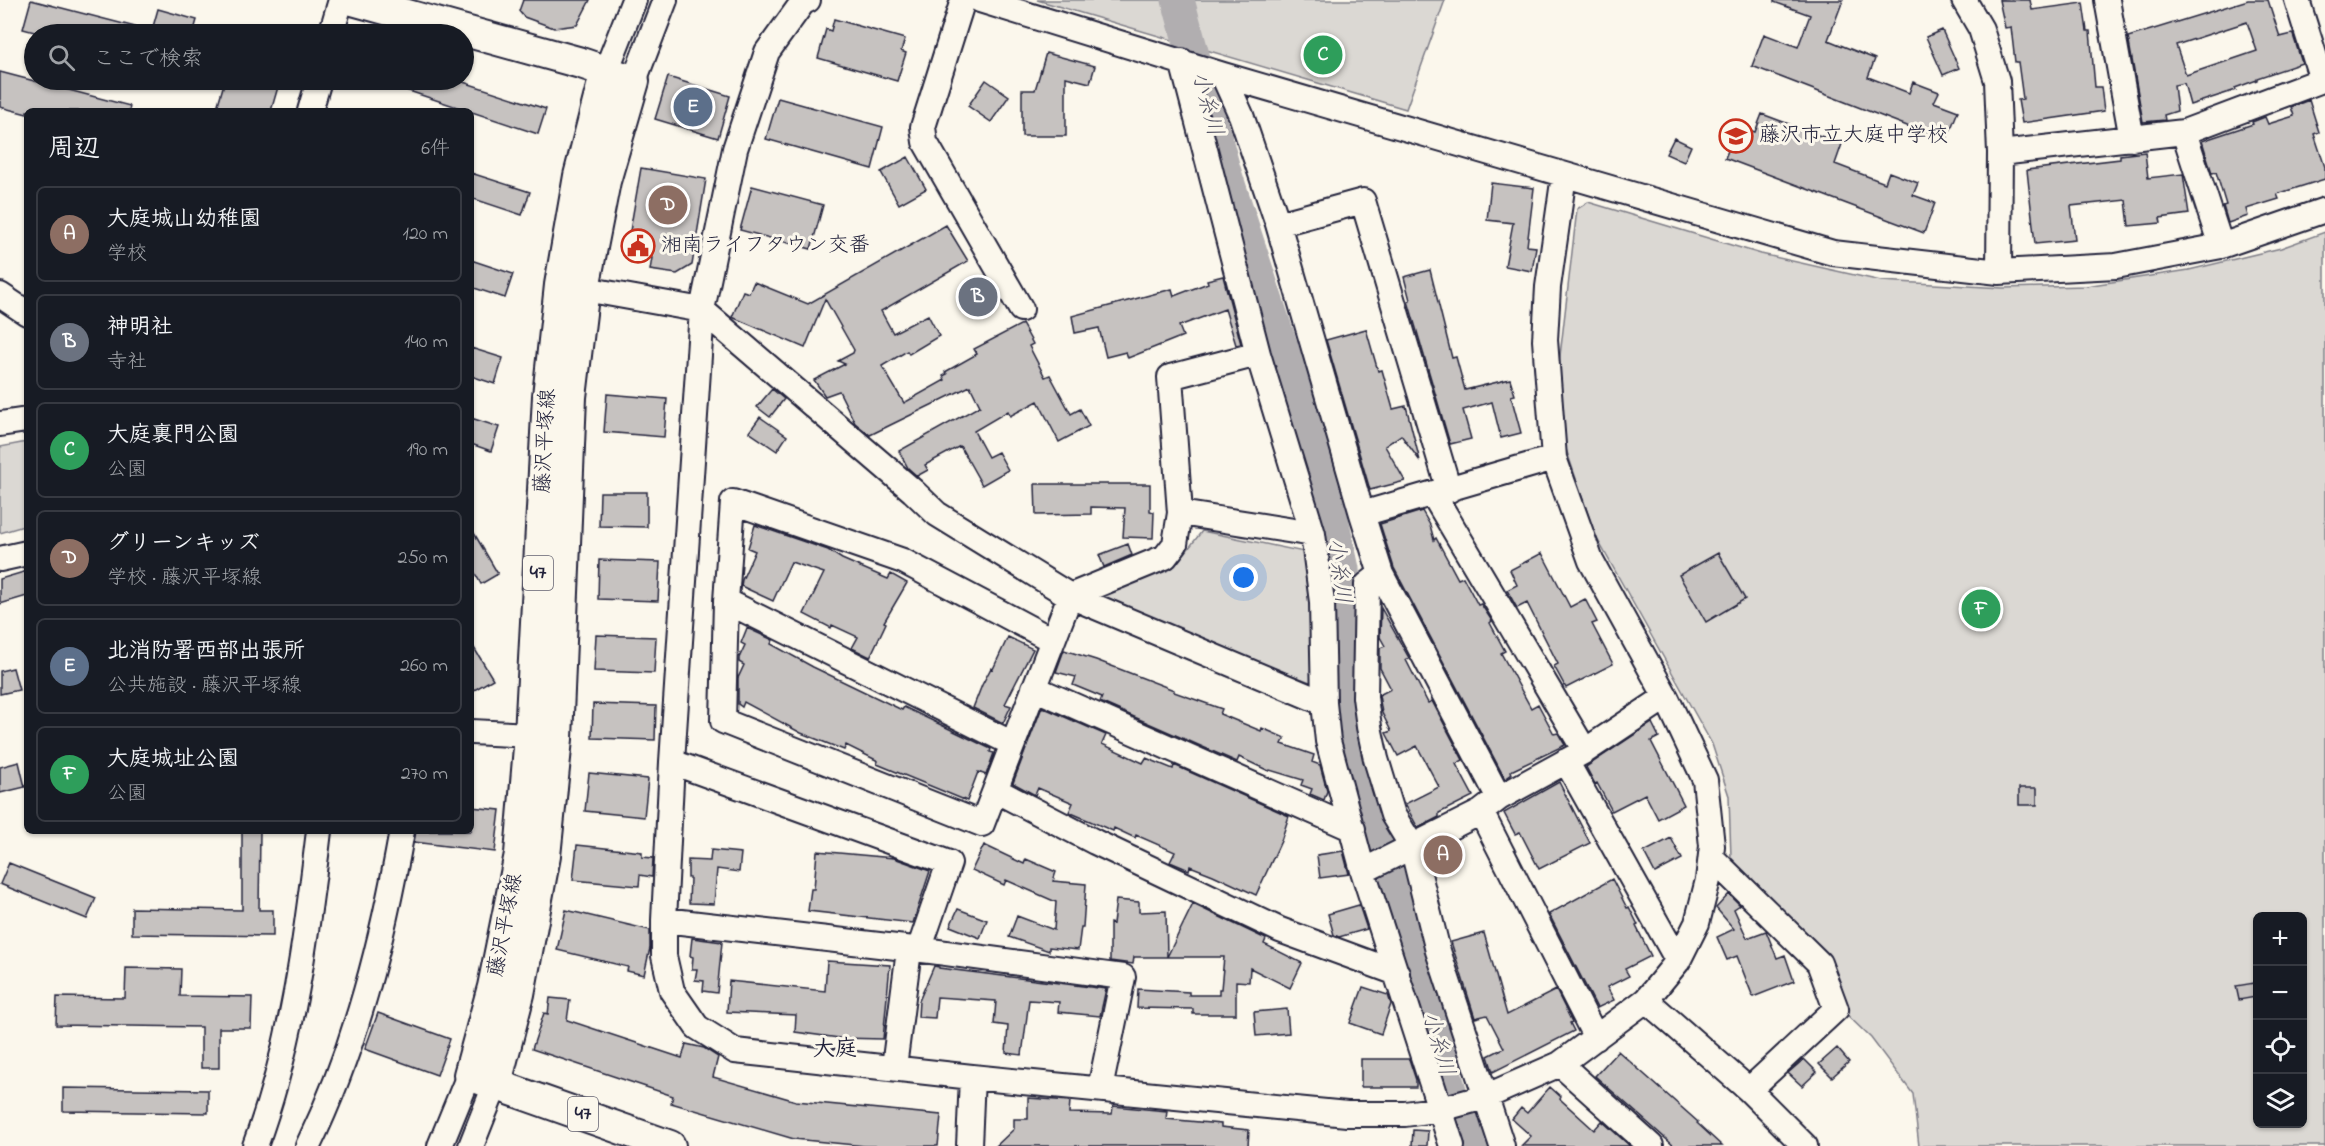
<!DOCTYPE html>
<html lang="ja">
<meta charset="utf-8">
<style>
body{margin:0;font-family:"Indie Flower","Klee One",sans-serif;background:#242831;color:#f1f3f6}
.controls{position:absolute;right:18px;bottom:18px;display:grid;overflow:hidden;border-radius:9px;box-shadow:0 2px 4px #0004}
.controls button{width:54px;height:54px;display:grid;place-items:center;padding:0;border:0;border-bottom:2px solid #363941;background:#171b24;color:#f1f3f6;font:30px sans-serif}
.you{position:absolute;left:1244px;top:578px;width:21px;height:21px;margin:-15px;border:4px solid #fff;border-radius:50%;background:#1a73e8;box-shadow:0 0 0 9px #1a73e833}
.badge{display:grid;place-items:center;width:39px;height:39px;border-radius:50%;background:#c8321e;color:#fff;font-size:20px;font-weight:700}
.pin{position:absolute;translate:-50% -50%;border:3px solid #fff;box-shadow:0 2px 6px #0006}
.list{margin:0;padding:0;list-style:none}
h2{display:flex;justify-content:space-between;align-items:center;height:78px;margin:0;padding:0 24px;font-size:26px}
h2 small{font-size:20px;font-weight:400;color:#9ea1a6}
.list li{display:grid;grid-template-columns:39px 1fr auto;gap:18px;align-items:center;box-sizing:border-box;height:96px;margin:0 12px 12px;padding:0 12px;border:2px solid #363941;border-radius:9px}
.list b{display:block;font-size:22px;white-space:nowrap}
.list p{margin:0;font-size:20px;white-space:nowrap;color:#9ea1a6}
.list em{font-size:20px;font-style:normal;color:#9ea1a6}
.icon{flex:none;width:33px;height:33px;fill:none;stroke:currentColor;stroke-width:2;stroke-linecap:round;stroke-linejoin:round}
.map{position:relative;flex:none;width:2325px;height:1146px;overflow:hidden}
.search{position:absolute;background:#171b24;box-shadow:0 2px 4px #0004;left:24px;top:24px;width:450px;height:66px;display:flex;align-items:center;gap:15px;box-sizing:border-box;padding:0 21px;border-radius:33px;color:#9ea1a6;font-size:22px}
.panel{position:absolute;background:#171b24;box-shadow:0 2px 4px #0004;left:24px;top:108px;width:450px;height:726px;border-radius:9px}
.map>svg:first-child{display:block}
.green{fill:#dbd8d3;stroke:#7e7d87;stroke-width:1.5;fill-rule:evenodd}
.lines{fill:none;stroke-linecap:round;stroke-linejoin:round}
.river{stroke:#b1aeb0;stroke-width:33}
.building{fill:#c6c2c0;stroke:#22223b;stroke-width:1.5;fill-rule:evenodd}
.minor-casing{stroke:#22223b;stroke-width:28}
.major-casing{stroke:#22223b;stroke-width:34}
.minor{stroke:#fbf7ec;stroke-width:24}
.major{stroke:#fbf7ec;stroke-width:30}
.labels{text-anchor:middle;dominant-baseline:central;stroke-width:6;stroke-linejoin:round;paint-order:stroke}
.shield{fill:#fbf7ec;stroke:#636270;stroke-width:1.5}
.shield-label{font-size:20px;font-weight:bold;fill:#22223b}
.poi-label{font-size:21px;fill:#22223b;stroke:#fbf7ec;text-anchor:start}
.street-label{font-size:21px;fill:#22223b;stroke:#fbf7ec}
.water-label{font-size:22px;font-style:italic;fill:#545364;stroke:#fbf7ec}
.neighbourhood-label{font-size:22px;font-weight:bold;fill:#22223b;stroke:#fbf7ec}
</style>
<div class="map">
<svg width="2325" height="1146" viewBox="0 0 2325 1146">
<rect width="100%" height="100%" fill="#fbf7ec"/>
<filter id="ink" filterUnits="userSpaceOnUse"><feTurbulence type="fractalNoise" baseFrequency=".0167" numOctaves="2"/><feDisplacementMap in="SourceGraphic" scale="12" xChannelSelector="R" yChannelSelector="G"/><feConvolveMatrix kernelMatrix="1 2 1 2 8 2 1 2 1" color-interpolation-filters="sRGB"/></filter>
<g filter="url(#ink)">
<path class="green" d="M1037 0H1445L1406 109Z
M1588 202 1761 254 1881 281 2003 288 2086 286 2189 270 2281 248 2325 232V1146H1919L1913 1094 1871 1038 1841 1009 1771 901 1731 858 1729 796 1712 744 1595 535 1566 449 1559 365 1577 209ZM2258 916H2302V1124H2258Z
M27 442V525L0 533V447Z
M1202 531 1309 553 1319 679 1310 682 1103 603V595L1175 566Z"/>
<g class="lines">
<path class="river" d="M1178 0 1224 169 1312 440 1332 519 1343 569 1346 629 1345 685 1347 725 1352 750 1452 1097 1472 1146"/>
</g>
<path class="building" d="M31 0 147 30 146 34H42L23 29Z
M523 0H590L577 25 554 28 524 17 519 11Z
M1774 0H1843L1828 40 1875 59 1868 77 1909 93 1913 82 1939 92 1934 102 1958 111 1946 141 1752 66 1764 34 1798 47 1810 15 1774 2Z
M1999 0H2030L2032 10 2083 3 2087 31H2090L2095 87H2101L2104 111 2022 123 2018 100 2023 99 2018 62H2015L2011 27 2005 28Z
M2248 0H2268L2280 37 2292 34 2293 35 2302 63 2257 78V80L2235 88 2236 90 2190 105 2184 83 2174 85 2177 111 2164 115 2165 120 2143 122 2128 37ZM2247 22 2257 51 2186 75 2176 45Z
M158 9 197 20 193 34H151Z
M834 19 905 39 901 51 906 53 897 81 818 58 826 29 831 31Z
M1942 30 1959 68 1943 75 1926 37Z
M1046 53 1095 66 1090 83 1066 77V136H1022V90H1035Z
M0 72 130 106 129 111H27V114L0 107Z
M668 77 730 96 718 138 655 119Z
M225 80H280L271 111H216Z
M383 80H457L546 109 538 134 382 82Z
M986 80 1009 96 991 122 968 106Z
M778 98 883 127 872 169 766 139Z
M2309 100 2319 132 2314 134 2325 167V179L2277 194 2279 199 2246 209 2248 216 2228 223 2223 206 2226 205 2216 172 2212 173 2202 141 2253 124 2252 122 2265 117 2268 124 2294 116 2291 107Z
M1762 114 1842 144 1835 164 1885 183 1889 172 1918 183 1913 195 1935 203 1924 233 1725 158 1738 126 1755 132Z
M1674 138 1691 146 1684 162 1666 154Z
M2145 152 2148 178 2183 174 2189 214 2160 218 2161 223 2129 226 2126 200 2071 206 2075 240 2035 244 2027 170 2120 159V155Z
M908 157 926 189 899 204 881 172Z
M641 168 706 179 692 265 677 274 650 270 652 258 626 254Z
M471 173 530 192 522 215 471 198Z
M1491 183 1534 188 1527 246 1536 247 1532 271 1505 266 1513 223 1487 220Z
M752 186 823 205 811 249 740 230Z
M946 225 968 261 881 311 893 333 928 315 939 336 909 354 907 351 882 366 904 403 945 380 943 376 947 374 945 372 977 354 974 349 1022 324 1033 344 1029 346 1045 377 1050 375 1071 414 1080 409 1089 426 1059 442 1038 401 1010 416 1008 411 974 431 988 457 998 452 1008 470 982 485 960 446 925 465 928 470 917 476 908 468 899 451 980 406 970 386 870 435 855 423 839 391 825 396 814 380 845 364 838 361 853 353 854 350 825 299 805 348 732 317 743 291 749 293 754 282 808 304Z
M471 260 513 274 505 298 471 287Z
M1430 270 1452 358 1456 357 1465 390 1510 379 1515 395 1511 396 1521 433 1501 438 1492 402 1463 410 1471 439 1450 444 1408 301 1410 300 1404 277Z
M1223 276 1241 344 1236 345 1225 309 1179 326 1183 336 1128 358 1126 352 1106 357 1099 328 1075 333 1072 316 1172 289 1174 296 1208 283 1207 280Z
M982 285 990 300 975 308 967 294Z
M1366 329 1378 371 1382 370 1393 409 1406 406 1420 461 1401 435 1385 446 1405 481 1370 490 1326 340Z
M471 348 503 358 495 384 471 376Z
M772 389 784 399 770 417 757 407Z
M607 394 667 399 664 437 604 432Z
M760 417 787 436 777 451 749 432Z
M471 418 499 427 491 451 471 444Z
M1035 484H1150V511L1154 512 1153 538 1123 537 1125 508 1091 507V514L1036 515Z
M600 492H647V527L599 526Z
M1422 511 1430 525 1434 540 1436 538 1458 579 1463 577 1478 605 1481 604 1492 621 1490 623 1505 651 1501 653 1531 708 1538 704 1554 734 1558 733 1565 745 1511 771 1512 774 1505 779 1394 568 1380 524Z
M755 525 828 550 842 559 888 579 891 574 907 583 884 622 886 623 870 657 852 648 858 637 832 625 831 628 804 614 824 573 791 562 773 601 741 586 742 580 755 551 748 548Z
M471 528 498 574 481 584 471 566Z
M1128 544 1132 555 1104 567 1099 555Z
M1542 553 1570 607 1585 599 1597 622 1592 624 1613 664 1566 688 1554 666 1558 664 1527 603 1517 608 1507 590 1517 585 1510 570Z
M1718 553 1745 599 1706 622 1679 575Z
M599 560 660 562 658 601 598 599Z
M27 571V596L0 604V579Z
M1381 608 1409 658 1406 660 1428 703 1432 701 1463 760 1456 764 1473 796 1439 813V817L1418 828 1405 804 1439 787 1417 746 1398 756 1386 733 1391 731 1382 713 1379 695 1391 689 1380 668V648L1385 646 1380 637Z
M747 628 773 640 771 644 813 667 902 710 904 707 991 749 990 752 994 753 986 775 978 772 967 801 877 764 878 761 846 745 844 750 801 733 744 702 742 707 738 704V678L744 665 739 662V658L745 645 741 643Z
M596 635 656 637 654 673 594 671Z
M1008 637 1033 649 1005 704 1011 706 1003 723 973 708 982 685 991 668 993 669Z
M471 643 493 679 471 692Z
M1064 650 1096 660 1174 690V692L1222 709 1220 714 1261 731 1262 728 1285 738 1282 744 1314 755 1312 762 1320 765 1327 791 1324 800 1310 794 1312 789 1301 785 1303 780 1270 770 1269 771 1239 757 1237 762 1100 702 1102 697 1073 685 1076 677 1056 672Z
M13 668 19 690 0 694V671Z
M593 704 656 706 655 740 592 738Z
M1042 707 1106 735 1102 744 1143 763 1146 758 1173 769 1174 765 1289 816 1281 841 1256 895 1213 875 1190 866 1189 870 1170 862 1175 852 1136 835 1135 838 1114 828 1113 831 1069 812 1073 803 1038 788 1035 795 1013 783Z
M1652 723 1659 737 1651 741 1684 805 1658 819 1645 794 1612 811 1597 783 1595 784 1586 767Z
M19 762 25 787 0 793V767Z
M589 773 648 779 644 817 585 811Z
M1559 782 1590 843 1539 869 1520 832 1515 834 1504 813Z
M2019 788H2037V805H2019Z
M471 807 500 810 495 852 414 842 416 831H471Z
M242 831H260L259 910H273V936L132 934V908L242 910Z
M1671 838 1682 859 1655 873 1644 852Z
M1452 842 1458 854 1432 867 1429 854Z
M577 845 642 852V857L653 858 652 877 640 875 639 886 573 880Z
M984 845 1024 864 1026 859 1056 872 1053 881 1086 884 1083 927H1081L1078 950 1049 947V951L1009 937 1017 916 1054 930 1056 902 1006 880 1004 885 972 870Z
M711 850 741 853 739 872 717 869 714 904 689 903 690 878H688V860L710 861Z
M817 851 894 858 930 871 913 923 808 911 811 889H814Z
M1343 851 1349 874 1320 878 1317 855Z
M9 863 96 898 87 919 0 884Z
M1612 879 1627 908 1629 907 1638 925 1636 926 1651 956 1625 969 1629 976 1607 987 1614 1000 1597 1008 1549 914Z
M1729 894 1740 905 1734 909 1747 938 1766 931 1777 958 1785 955 1794 981 1753 997 1737 956 1727 960 1717 937 1734 929 1716 908Z
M1116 900 1139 902V912L1166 911 1167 957 1193 904 1266 939 1264 944 1302 963 1290 988 1250 968 1249 982 1236 981V1014H1193V1009L1137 1008 1138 989 1189 992V995H1219V989H1221L1224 957H1134L1133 964 1110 961V923L1113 924Z
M1359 905 1367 929 1339 937 1334 935 1328 914Z
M958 909 987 920 980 938 950 926Z
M566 910 650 930V948L644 975 627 971 628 967 557 950Z
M1484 933 1507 1015 1556 990 1572 1022 1570 1023 1574 1031 1493 1072 1488 1056 1504 1048 1487 1015 1475 1018 1451 942Z
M692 938 722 942 717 993 703 991 704 981 695 980 697 969H692L693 957 690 956Z
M827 961 890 965 883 1039 839 1038 795 1032 796 1015 727 1012 729 981 825 991Z
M934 966 939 967V968L1106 989 1100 1016 1058 1012 1059 1002 1029 1000 1022 1055 1006 1053 1008 1026 994 1024 996 1001 937 997 935 1018 918 1017 919 1001Z
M126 968 181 969 180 996 252 997 251 1028H219V1068H201V1027L56 1025 57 997 125 998Z
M2254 983 2256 997 2239 1000 2236 986Z
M1363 987 1388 995 1391 1004 1381 1034 1350 1023Z
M550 998 570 1000 567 1020 682 1058 686 1044 704 1048 718 1057 713 1077 796 1101 941 1115 938 1146H865L794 1139 671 1103 673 1096 532 1049 544 1013 548 1014Z
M1287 1009 1289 1033 1256 1036 1254 1012Z
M378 1013 450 1039 437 1075 365 1049Z
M1837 1048 1849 1062 1832 1077 1819 1064Z
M1618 1051 1698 1122 1697 1123 1722 1146H1674L1595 1076Z
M1361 1059H1409L1416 1080V1087H1361Z
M1804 1059 1817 1072 1802 1086 1788 1073Z
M1550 1087 1561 1097 1560 1099 1594 1130 1602 1121 1630 1146H1521L1531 1136 1512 1119 1521 1108 1527 1113Z
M63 1088 208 1090V1113L63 1111Z
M1028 1098 1070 1101 1069 1113 1112 1114 1113 1106 1167 1111 1166 1119 1221 1124V1127L1249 1130 1248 1146H996L1014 1129V1119H1028Z
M1413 1130 1428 1131 1427 1146H1412Z"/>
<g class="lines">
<g class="minor-casing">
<path id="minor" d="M808 0 803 2 767 52 735 149 702 310 672 762 664 920V956L672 991 697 1027 735 1051 972 1077 1347 1114H1405L1441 1109 1485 1097 1560 1064 1646 1000 1678 961 1697 923 1708 880 1712 846 1705 780 1666 697 1591 561 1554 458 1545 340 1548 287 1564 175
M963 0 923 127 925 142 1021 309
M980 0 1223 75 1833 253 1999 272 2116 266 2221 246 2325 210
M1964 0 1981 29 1997 81 2000 153 1999 272
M2107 0 2132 139
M2297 0 2322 80
M331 34 341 0
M1182 61 1258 354 1313 534 1322 602 1324 703 1328 741 1363 871 1452 1146
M606 71 634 0
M1223 75 1241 115 1278 224
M634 81 665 0
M310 111 319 80
M2184 132 2221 246
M2000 153 2184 132 2325 79
M568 286 702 310 913 491 937 514 1070 596 1324 703
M0 295 27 313
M0 424 27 420
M1449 490 1363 201 1278 224 1362 514 1381 574 1367 585 1365 697 1369 727 1376 759 1393 815 1412 846 1438 951 1502 1146
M1433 494 1585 751
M1180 513 1313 534
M1362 514 1554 458
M0 559 27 553
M1381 574 1499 798
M726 601 1013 744
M1052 640 903 561 733 502 726 601 723 721 982 824 1070 596 1165 557 1175 544 1180 513 1170 377 1258 354
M1034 688 1353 829
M471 732 530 735 539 722
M1566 761 1678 961
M672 762 949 863 919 950
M995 790 1095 842 1280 930 1397 973
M1481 812 1596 1038
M1711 857 1819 963 1836 1009 1749 1090
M1363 871 1481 812 1499 798 1585 751 1666 697
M664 920 931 951 1123 977 1100 1089
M1646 1000 1749 1090 1805 1146
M1560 1064 1651 1146
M894 1067 909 950
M255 1146C293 1043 306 939 319 831
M308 1146C356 1047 383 939 402 831
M440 1146 469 1075
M471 1146 496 1083
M969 1146 972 1077"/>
</g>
<g class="major-casing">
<path id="major" d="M353 0 581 63 634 81 605 181 584 288 571 397 557 739 545 856 519 994 496 1083
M606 71 579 176 560 285 548 396 530 735 520 854 493 987 469 1075 670 1146"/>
</g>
<use href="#minor" class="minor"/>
<use href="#major" class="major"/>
</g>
</g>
<defs>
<g id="school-ring" transform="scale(1.725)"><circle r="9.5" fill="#fbf7ec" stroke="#c8321e" stroke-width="1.5"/><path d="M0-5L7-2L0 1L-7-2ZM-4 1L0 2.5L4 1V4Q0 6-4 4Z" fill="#c8321e"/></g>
<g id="civic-ring" transform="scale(1.725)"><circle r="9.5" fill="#fbf7ec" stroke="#c8321e" stroke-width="1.5"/><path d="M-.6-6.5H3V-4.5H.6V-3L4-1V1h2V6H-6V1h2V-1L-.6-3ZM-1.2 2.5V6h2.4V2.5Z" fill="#c8321e"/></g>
</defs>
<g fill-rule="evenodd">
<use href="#school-ring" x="1736" y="136"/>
<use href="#civic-ring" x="638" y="246"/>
</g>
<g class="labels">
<g class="shield">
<rect x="523" y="556" width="30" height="34" rx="4.5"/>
<rect x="568" y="1097" width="30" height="34" rx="4.5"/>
</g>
<g class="shield-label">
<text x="538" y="573">47</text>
<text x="583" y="1114">47</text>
</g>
<g class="poi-label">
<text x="1759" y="136">藤沢市立大庭中学校</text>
<text x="661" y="246">湘南ライフタウン交番</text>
</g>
<g class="street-label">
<text transform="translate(546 441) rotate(-87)">藤沢平塚線</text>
<text transform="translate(506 925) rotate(-79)">藤沢平塚線</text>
</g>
<g class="water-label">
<text transform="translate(1206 104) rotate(75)">小糸川</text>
<text transform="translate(1338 571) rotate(83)">小糸川</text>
<text transform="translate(1437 1044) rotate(74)">小糸川</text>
</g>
<g class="neighbourhood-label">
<text x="835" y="1050">大庭</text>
</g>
</g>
</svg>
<div class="controls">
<button>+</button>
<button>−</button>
<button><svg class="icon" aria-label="locate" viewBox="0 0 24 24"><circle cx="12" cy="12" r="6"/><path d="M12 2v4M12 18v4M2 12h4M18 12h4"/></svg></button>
<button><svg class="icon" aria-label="layers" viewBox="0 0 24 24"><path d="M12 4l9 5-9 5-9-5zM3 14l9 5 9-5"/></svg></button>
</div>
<div class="you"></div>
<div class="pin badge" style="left:1443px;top:855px;background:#8d6e63">A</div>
<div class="pin badge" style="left:978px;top:297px;background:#6b7280">B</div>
<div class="pin badge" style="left:1323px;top:55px;background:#2e9e5b">C</div>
<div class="pin badge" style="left:668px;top:205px;background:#8d6e63">D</div>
<div class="pin badge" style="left:693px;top:107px;background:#5c6f8a">E</div>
<div class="pin badge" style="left:1981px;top:609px;background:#2e9e5b">F</div>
<div class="search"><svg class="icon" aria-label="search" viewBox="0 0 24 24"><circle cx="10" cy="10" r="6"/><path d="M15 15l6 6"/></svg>ここで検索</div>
<section class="panel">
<h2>周辺<small>6件</small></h2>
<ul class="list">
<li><span class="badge" style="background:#8d6e63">A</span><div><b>大庭城山幼稚園</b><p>学校</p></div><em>120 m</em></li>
<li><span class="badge" style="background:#6b7280">B</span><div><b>神明社</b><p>寺社</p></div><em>140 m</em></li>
<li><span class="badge" style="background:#2e9e5b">C</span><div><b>大庭裏門公園</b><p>公園</p></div><em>190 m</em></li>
<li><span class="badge" style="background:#8d6e63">D</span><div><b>グリーンキッズ</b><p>学校 · 藤沢平塚線</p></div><em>250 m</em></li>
<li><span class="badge" style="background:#5c6f8a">E</span><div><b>北消防署西部出張所</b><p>公共施設 · 藤沢平塚線</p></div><em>260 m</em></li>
<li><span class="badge" style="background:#2e9e5b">F</span><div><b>大庭城址公園</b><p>公園</p></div><em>270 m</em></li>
</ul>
</section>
</div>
